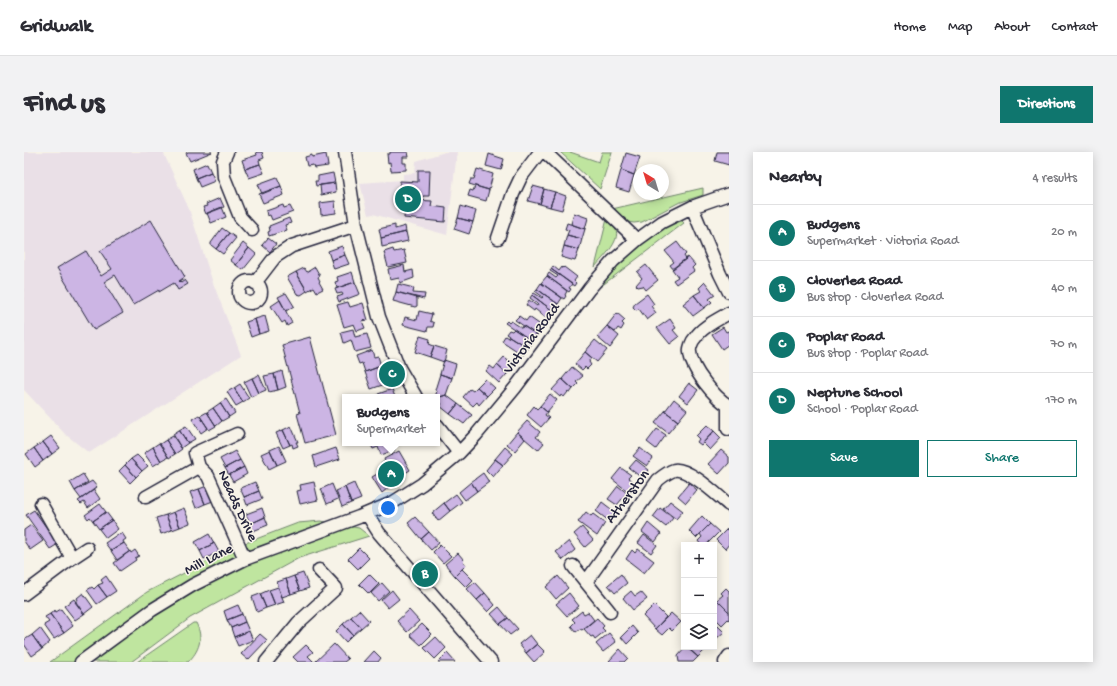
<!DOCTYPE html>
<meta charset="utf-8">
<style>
body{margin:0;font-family:"Gochi Hand",sans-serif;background:#f2f2f3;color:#2b2b33}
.controls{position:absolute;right:12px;bottom:12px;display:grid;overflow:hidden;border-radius:0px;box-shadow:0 2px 10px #0003}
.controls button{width:36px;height:36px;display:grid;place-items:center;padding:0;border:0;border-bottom:1px solid #e1e1e2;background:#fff;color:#2b2b33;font:20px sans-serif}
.compass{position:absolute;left:609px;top:12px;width:36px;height:36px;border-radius:50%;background:#fff;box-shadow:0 2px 10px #0003;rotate:322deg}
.you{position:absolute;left:364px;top:356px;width:14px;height:14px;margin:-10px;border:3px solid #fff;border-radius:50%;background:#1a73e8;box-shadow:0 0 0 6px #1a73e833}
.badge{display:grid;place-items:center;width:26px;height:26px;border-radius:50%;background:#0f766e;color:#fff;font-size:13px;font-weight:700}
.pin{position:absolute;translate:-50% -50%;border:2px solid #fff;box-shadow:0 1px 4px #0006}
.popup{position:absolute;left:318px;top:242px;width:98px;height:52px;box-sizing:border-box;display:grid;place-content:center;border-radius:0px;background:#fff;filter:drop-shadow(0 1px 3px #0005);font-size:13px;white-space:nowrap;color:#7c7c81}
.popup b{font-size:15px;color:#2b2b33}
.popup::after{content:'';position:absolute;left:50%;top:100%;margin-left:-8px;border:8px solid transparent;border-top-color:#fff}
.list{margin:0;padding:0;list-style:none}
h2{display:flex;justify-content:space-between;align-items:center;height:52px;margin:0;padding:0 16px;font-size:17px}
h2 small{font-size:13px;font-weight:400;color:#7c7c81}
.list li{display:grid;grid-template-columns:26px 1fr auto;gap:12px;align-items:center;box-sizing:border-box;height:56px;padding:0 16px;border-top:1px solid #e1e1e2}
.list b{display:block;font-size:15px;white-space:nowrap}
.list p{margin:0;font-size:13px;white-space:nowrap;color:#7c7c81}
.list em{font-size:13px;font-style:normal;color:#7c7c81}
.actions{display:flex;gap:8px;padding:12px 16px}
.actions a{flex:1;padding:9px 0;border:1px solid #0f766e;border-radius:0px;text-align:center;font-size:14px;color:#0f766e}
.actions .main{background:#0f766e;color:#fff}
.icon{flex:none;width:22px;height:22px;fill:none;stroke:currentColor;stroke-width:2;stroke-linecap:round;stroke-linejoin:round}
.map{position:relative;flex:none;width:705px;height:510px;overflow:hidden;border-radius:0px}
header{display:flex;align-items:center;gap:24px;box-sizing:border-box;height:56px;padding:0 20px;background:#fff;border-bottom:1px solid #e1e1e2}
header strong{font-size:19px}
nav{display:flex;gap:22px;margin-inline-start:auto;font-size:14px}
.intro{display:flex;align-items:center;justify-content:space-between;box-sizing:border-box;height:96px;padding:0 24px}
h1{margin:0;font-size:28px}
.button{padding:10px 18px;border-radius:0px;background:#0f766e;color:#fff;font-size:14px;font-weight:700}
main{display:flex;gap:24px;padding:0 24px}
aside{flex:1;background:#fff;border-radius:0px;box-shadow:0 2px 10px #0003}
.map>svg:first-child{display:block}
.built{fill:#eae0e7}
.green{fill:#bfe59f;stroke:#70846d}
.building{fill:#ccb5e4;stroke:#22223b}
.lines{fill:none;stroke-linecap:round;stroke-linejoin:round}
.minor-casing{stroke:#22223b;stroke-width:15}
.minor{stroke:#f7f3e8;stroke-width:12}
.labels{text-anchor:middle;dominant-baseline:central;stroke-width:3;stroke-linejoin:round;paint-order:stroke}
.street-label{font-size:15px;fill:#22223b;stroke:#f7f3e8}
</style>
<header>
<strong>Gridwalk</strong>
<nav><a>Home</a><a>Map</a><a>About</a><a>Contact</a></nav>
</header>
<div class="intro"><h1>Find us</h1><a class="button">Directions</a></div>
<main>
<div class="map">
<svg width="705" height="510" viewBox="0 0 705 510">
<rect width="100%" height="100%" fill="#f7f3e8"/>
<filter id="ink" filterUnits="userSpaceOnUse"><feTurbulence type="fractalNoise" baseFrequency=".025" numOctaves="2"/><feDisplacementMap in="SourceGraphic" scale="8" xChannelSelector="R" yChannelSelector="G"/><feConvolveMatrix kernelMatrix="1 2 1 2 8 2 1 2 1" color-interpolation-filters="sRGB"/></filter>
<g filter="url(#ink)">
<path class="built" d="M0 0H139L165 57 189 131 217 203 65 301 41 282 0 238Z
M421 0H433L423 83 349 62 344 63 336 31 379 28V22L391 21 392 9Z"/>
<path class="green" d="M536 0H546L575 10 578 0H588L576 37Z
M679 36V43L654 51 618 70 610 71 604 70 588 57Z
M583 67C585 69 588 71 590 74 600 87 579 105 571 115Z
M658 69 660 71 576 135 574 134C593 112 627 74 658 69Z
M297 369 335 376 345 384 275 406 166 466 107 510H26L123 440 211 395 274 371Z
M169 471H172C180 486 175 499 164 510H113Z"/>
<path class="building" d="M164 0H188L166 9 162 1Z
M232 0H238L240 6 235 8 236 12 221 17 218 8 233 3Z
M366 0H384L385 5H379V11H382V18L367 19 366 10 364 11 363 2H366Z
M693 0H705V13L691 9Z
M602 1 616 5 610 23 597 18Z
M302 2 304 14 290 16 289 13 283 14 281 5 288 3V5Z
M465 2 480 7 477 18 462 14Z
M183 11 187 20 172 26 169 17Z
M236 12 240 21 225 26 221 17Z
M453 17 469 22 465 38 445 32 447 27H450Z
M394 18H406L405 44H399V46L376 44 377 39H375L376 29 394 30Z
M597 18 610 23 605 40 592 36Z
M187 20 191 29 176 35 172 26Z
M309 21 311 31 292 34 291 29H294V24Z
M253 25 257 34 238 42 234 32Z
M311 31 312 40 297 43 296 33Z
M257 34 260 43 239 51 235 42Z
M451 34 465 38 462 49 444 44 446 38 449 39Z
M509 34 520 37 516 52 504 49Z
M520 37 531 40 526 55 516 52Z
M531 40 542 44 538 58 526 55Z
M196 46 200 55 182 62 179 55 183 54 182 52Z
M390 48 408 49 407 54 422 56 421 70 380 66 381 52H390Z
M311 49 312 61 297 63 296 51Z
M259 53 260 56 266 54 269 60 248 68 246 63 243 64 242 59Z
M437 54 452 59 449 70 434 66Z
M198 55 202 65 187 71 183 61Z
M550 61 564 66 561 77 547 72Z
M265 66 267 71 261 73 263 78 245 84 244 80 246 79 245 74Z
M434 66 449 70 445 82 430 77Z
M127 68 161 125 155 129 157 131 161 128 164 132 154 138 150 131 135 140V138L109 153 91 123 80 130 99 161 70 178 33 116 62 99 77 124 88 117 76 99Z
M543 71 561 77 558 87 543 83 545 78 541 77Z
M371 73V77L381 74 382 80 357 86 355 77Z
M198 76 205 81 192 97 187 93V91Z
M382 80 384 89 358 95 357 86Z
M205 81 212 86 199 102 192 97Z
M543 83 558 87 555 98 540 94Z
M244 86 252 92 246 100 238 93Z
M653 90 662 102 660 104 662 107 649 117 646 113 650 110 641 99Z
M219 91 225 96 212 113 206 108Z
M318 94 321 103 307 108 304 99Z
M540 94 555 98 551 109 537 105Z
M225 96 232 102 219 118 212 113Z
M369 97 370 100 380 98 383 111 364 115 360 100Z
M321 103 325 112 310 117 307 108Z
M664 105 671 113 668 116 670 119 652 132 649 128 654 125 648 117Z
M380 113 381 120 389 118 390 126 376 131 375 126 366 128 364 117Z
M622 113 634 128 622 138 619 134 614 135 612 133 618 126 613 120Z
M529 114 535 119 538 115 539 116 540 115 553 125 550 129 552 131 550 134 527 117Z
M291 115 296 124 294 125 296 129 295 130 299 137 293 140 290 135 283 139 272 120 280 116 283 120Z
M527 117 548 132 545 136 547 137 545 140 523 124 525 121 532 126 534 124 526 119Z
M272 120 283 139 277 143 273 142 263 125Z
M328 120 331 130 313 136 311 130 314 129 313 125Z
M523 124 543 139 541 143 542 144 540 147 517 131Z
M331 130 336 142 315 150 313 145 319 143 318 141 313 142 311 137Z
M681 130 691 143 685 147 688 150 680 156 670 143 677 139 675 136Z
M517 131 538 146 534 152 513 137Z
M374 132 390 136 389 141 401 142 400 147 372 140Z
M513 137 534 152 529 159 508 143 510 141 518 146 519 145 511 139Z
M372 140 393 146V154L391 155 369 149Z
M262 141 270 154 262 159 254 145Z
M623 142 630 152 627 154 632 161 623 168 615 157 612 158 609 155 611 151Z
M508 143 529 159 523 167 511 157 510 159 502 153 505 148 513 154 514 152 506 146Z
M670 143 680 156 669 164 659 152Z
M256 148 268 171 263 174 261 169 258 171 247 154Z
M324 150 326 155 339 151 344 168 338 169 341 176 333 179 330 172 320 175 313 153Z
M395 159 408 162 406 169 410 171 409 175H404L403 179 379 173 381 165 393 168Z
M593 161 601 168 598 171 600 173 597 178 594 176 591 180 583 174Z
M241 164 245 179 235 182 231 167Z
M495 164 502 169 505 165 518 174 513 183 491 168Z
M231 167 235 182 227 185 222 170Z
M646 167 652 176 649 178 655 185 646 192 633 176Z
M483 169 485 171 487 169 498 176 499 174 513 183 508 189 481 171Z
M583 174 595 184 586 196 573 185Z
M699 175 702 180 704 179 705 180V192L698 197 688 182Z
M329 177 331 185 343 182 347 196 331 200 327 188 320 191 317 180Z
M490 177 508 189 504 196 482 182 485 178 488 179Z
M396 184 406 187 405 192 410 194 406 205 391 200Z
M481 184 484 186 485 184 504 196 499 203 478 189Z
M286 185 312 283 281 291 273 262 276 261 258 193Z
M571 188 583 198 573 210 561 200Z
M410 194 423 198 420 210 406 205Z
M348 198 350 205 354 204 357 214 341 220 338 211 335 212 332 204Z
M561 200 568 206 565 210 567 213 563 217 561 215 558 218 551 212Z
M480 205 490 214 483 222 473 213Z
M420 208 432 212 428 226 416 222Z
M473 213 483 222 475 231 462 219 466 214 470 217Z
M357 214 364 231 347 237 341 220Z
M548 215 559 224 552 230 554 232 549 237 538 227Z
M258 219 262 235 254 238 250 222Z
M250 222 254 238 245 240 240 224Z
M416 222 428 226 422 243 413 246 411 245 413 239 411 238Z
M235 223 242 238 235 241 228 226Z
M228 226 235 241 227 245 220 230Z
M461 227 471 236 463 244 453 235Z
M538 227 549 237 546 241 544 240 540 245 537 243 536 245 528 238Z
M665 231 674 238 664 251 655 244Z
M216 232 225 246 219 250 210 236Z
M453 235 463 244 455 253 453 250 449 254 439 245 446 237 449 239Z
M210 236 219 250 212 254 203 240Z
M368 237 371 245H355L354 242Z
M526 242 533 248 523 260 516 254Z
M422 243 434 252 426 262 416 254 418 252 413 248V246Z
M202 247 211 261 205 265 196 251Z
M650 247 663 258 654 269 641 259Z
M196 251 205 265 198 269 189 256Z
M434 252 448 263 440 272 426 262Z
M510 254 513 257 516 254 523 260 521 263 525 266 517 275 503 263Z
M189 256 198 269 192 274 183 260Z
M641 259 654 269 644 281 631 271Z
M183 260 192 274 185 278 176 264Z
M175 263 184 276 177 281 168 267Z
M503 269 516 280 512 285 520 291 514 298 493 280Z
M683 273 690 279 677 293 673 290 675 287 672 284Z
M162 274 171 287 164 291 155 278Z
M267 274 274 290H272L274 294 269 296 268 292 266 293 259 278Z
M633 277 642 283 632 297 623 290Z
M155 278 164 291 157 296 149 282Z
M259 278 266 293 259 296 252 281Z
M690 279 697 286 686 298 679 291Z
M493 280 501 287 491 299 483 292Z
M27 284 36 296 28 302 19 290Z
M149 284 158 297 151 302 142 288Z
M142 288 151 302 145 306 136 292Z
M19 290 28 302 19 309 10 296Z
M135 291 144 305 137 309 129 295Z
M346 291H368L371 298 357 303 354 295 349 297Z
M255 294 262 309 253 313 246 298Z
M129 295 137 309 129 314 120 301Z
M481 295 489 302 479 313 471 307Z
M10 296 19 309 11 315 2 302Z
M312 296 316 307 292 315 289 304Z
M616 296 629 306 623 314 609 304Z
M246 298 253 313 245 317 237 302Z
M697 298 705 305V311L695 322 684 312Z
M211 299 216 308 201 316 196 307Z
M375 299 386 318 373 326 374 328 358 341 348 325 360 318 357 312 361 309 360 307Z
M113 303 124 314 118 319 107 307Z
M107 307 118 319 112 325 101 313Z
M471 307 479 313 469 325 462 318Z
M216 308 220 315 205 323 201 316Z
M612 308 625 318 618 326 605 316Z
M101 313 112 325 106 331 95 319Z
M220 315 223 322 209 330 205 323Z
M597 316 607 323 604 326 613 333 606 341 588 327Z
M459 321 465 330 453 339 447 330Z
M59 322 64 330 51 339 46 330Z
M68 329 73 335 57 347 51 339Z
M231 330 235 339 220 345 216 336Z
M290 330 294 348 276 352 273 339 277 338 276 333Z
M447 330 453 339 441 348 435 340Z
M330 331 337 347 327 351 321 335Z
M665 331 673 338 662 351 654 344Z
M308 332 314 347 303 352 297 337Z
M183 334 189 349 181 352 175 337Z
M594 334 603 341 593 353 584 347Z
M321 335 327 351 318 355 312 339Z
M175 337 181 352 172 356 166 340Z
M70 338 76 347 64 356 60 350 57 352 54 349Z
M235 339 238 347 223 353 220 345Z
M432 342 438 350 426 359 420 351Z
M646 349 659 359 652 367 639 357Z
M578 350 591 360 585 369 572 359Z
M420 351 426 359 414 369 408 361Z
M76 352 82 360 69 369 66 365 64 367 61 363Z
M160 356 166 371 156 375 150 360Z
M238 356 241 365 226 372 222 362Z
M636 356 649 366 642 375 629 365Z
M10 358 34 392 26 397 2 363Z
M82 360 88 368 75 377 69 369Z
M150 360 156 375 148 378 142 363Z
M562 360 567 364 569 362 581 371 573 384 554 370Z
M142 363 148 378 137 382 132 366Z
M678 364 686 372 672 386 665 379Z
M241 365 244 373 229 379 226 372Z
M391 365 405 380 397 387 384 371Z
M88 368 94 377 82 386 75 377Z
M624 371 637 382 631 390 618 380Z
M686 372 695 380 682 393H677L674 389 678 385 676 382Z
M7 373 19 389 6 398 0 389V378Z
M558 375 569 388 561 395 550 382Z
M703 377 705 379V392L701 397 692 388Z
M405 380 415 391 407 398 397 387Z
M98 381 102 387 99 389 100 391 87 399 81 391 94 382 95 383Z
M185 382 190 391 176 399 171 390Z
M620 383 633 393 627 401 614 391Z
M545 389 551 398 539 408 532 400Z
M100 391 106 399 93 408 87 399Z
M190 391 195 400 180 407 176 399Z
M416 393 427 404 419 411 409 400Z
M335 396 345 406 334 417 324 407Z
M614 397 630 409 620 421 602 407 608 398 611 401Z
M111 398 115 404 111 406 112 408 96 419 90 411 106 399 107 401Z
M434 401 440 408 439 409 442 413 431 424 421 412Z
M438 417 449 428 442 435 431 424Z
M279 421 285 436 276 439 270 424Z
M345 422 355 432 345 442 335 432Z
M597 422 603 431 591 441 584 433Z
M82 424 92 439 83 445 74 433 79 431 77 428Z
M270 424 276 439 267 442 262 427Z
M534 424 544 436 532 447 522 435Z
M262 427 267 442 258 445 253 430Z
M451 430 461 441 453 448 443 437Z
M358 431 365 439 354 449 347 441Z
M74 433 83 445 73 452 63 438 68 435 70 437Z
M254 435 260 450 251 453 245 438Z
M702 436 705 439V460L693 448 699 443 697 441Z
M245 438 251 453 242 456 236 442Z
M368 438 375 447 364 456 357 448Z
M607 439 611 444 617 440 623 447 609 458 599 446Z
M59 441 69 455 60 462 51 450 54 448 53 446Z
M461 441 471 453 464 460 453 448Z
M545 441 555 454 543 464 532 452Z
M236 442 242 456 233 460 228 445Z
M50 447 60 462 51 468 40 454Z
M693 448 705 460V468L704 467 698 473 690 465 693 462 690 459 692 455 690 453V450Z
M214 453 218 462 203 468 200 459Z
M630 453 642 465 631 477 619 464Z
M475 455 484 466 476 472 467 462Z
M37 457 49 474 40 481 26 462 31 458 32 460Z
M335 458 345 469 337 476 327 465Z
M385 458 395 469 383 480 373 469Z
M558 459 560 462 564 460 570 468 558 478 556 477 552 480 547 474 551 470 548 467Z
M647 461 657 470 648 479 645 476 638 483 631 477Z
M26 462 40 481 30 487 20 473 25 470 21 465Z
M218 462 221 470 207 476 203 468Z
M327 465 337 476 329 483 319 472Z
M484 466 494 477 486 483 476 472Z
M573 466 580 474 578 476 581 479 571 487 569 484 567 485 560 477Z
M221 470 225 479 210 485 207 476Z
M690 470 700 480 693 486 690 483Z
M319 472 329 483 322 490 312 479Z
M398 472 408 482 397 493 386 483Z
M608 474 614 481 603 492 597 485Z
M16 476 26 490 18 497 8 483Z
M225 479 229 488 214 494 210 485Z
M585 481 592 490 579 500 572 492Z
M236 482 243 488 224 508 217 502Z
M8 483 18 497 8 504 0 492V488Z
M506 483 513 492 502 501 495 492Z
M412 485 422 496 411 507 400 496Z
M310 492 324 507 320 510H291Z
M513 492 521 500 510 510 502 501Z
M282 493 289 500 284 504 290 510H274L269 505Z
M662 495 674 505 669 510H655L654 504Z
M663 495H677L681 498 674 505Z
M596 497 604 506 600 510H587L585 509Z
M350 499 357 506 354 510H340Z
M423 501 431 510H414Z"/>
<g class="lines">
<g class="minor-casing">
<path id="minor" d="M203 0 199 9 200 25 216 65 228 78
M321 0 332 73 355 165 375 216 392 245
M521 0 613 88
M668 55 696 122 705 140
M474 86 489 42 497 25 516 0
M215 140a11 11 0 1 1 22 0a11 11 0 1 1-22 0Z
M231 131 251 105 268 94 332 73
M705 161C693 168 678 175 671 186 668 189 665 197 666 200 667 217 691 246 705 254
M413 273 435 301
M704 277V254
M175 315 171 301 213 282
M122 345 175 315 184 324 221 407
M17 352 48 406
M343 362 355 381 467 510
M549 414 586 460
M562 430 634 328C639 324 644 320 650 318 664 315 694 344 705 353
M0 442 48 406 63 396
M57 510 128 458 169 433 221 407 335 365 368 351 398 332 435 301 452 283 491 236 565 137 589 109 613 88 638 70 668 55 705 42
M242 510 274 471 312 436 295 418
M701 510 705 504"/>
</g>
<use href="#minor" class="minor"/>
</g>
</g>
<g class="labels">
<g class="street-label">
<text transform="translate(508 187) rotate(-53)">Victoria Road</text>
<text transform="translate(604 345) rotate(-53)">Atherston</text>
<text transform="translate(213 354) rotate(65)">Neads Drive</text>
<text transform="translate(185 408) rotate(-27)">Mill Lane</text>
</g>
</g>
</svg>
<div class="controls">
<button>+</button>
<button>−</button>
<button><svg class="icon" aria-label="layers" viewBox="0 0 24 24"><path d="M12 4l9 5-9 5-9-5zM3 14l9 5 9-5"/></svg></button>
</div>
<svg class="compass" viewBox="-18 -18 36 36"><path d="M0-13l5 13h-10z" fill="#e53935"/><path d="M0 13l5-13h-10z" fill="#7c7c81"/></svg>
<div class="you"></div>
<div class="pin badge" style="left:367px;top:322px">A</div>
<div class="popup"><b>Budgens</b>Supermarket</div>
<div class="pin badge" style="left:401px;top:422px">B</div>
<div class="pin badge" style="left:368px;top:222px">C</div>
<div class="pin badge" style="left:384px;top:47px">D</div>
</div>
<aside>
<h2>Nearby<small>4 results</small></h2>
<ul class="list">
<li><span class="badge">A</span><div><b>Budgens</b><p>Supermarket · Victoria Road</p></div><em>20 m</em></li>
<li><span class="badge">B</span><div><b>Cloverlea Road</b><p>Bus stop · Cloverlea Road</p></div><em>40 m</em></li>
<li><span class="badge">C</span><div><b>Poplar Road</b><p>Bus stop · Poplar Road</p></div><em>70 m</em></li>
<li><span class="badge">D</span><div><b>Neptune School</b><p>School · Poplar Road</p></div><em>170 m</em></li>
</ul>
<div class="actions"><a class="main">Save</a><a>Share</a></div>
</aside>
</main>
